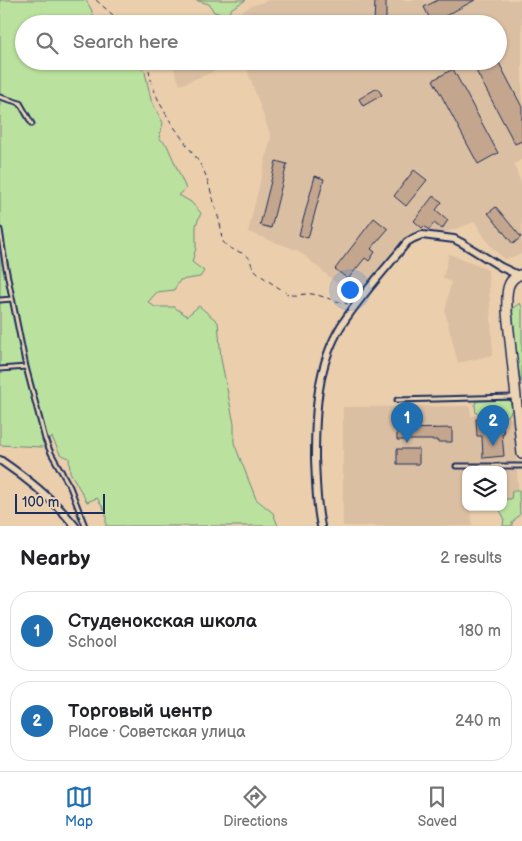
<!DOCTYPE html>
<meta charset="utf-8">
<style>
body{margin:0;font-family:"Balsamiq Sans",sans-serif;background:#f2f2f2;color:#202124}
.controls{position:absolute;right:15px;bottom:15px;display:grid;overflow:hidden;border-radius:10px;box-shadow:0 1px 4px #0004}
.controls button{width:45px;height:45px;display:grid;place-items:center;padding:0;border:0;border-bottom:1px solid #e0e0e0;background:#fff;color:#202124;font:25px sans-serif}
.scale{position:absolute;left:15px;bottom:12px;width:90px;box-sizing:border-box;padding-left:5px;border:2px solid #1b2f5e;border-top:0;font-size:14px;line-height:18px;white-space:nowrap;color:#1b2f5e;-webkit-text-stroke:4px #ecd4b4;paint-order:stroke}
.you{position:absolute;left:349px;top:289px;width:18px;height:18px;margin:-12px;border:4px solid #fff;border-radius:50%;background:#1a73e8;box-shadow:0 0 0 8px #1a73e833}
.badge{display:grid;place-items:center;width:32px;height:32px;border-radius:50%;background:#1f6fb2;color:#fff;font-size:16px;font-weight:700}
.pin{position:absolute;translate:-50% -41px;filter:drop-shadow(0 1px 2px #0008)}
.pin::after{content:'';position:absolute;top:26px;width:18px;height:15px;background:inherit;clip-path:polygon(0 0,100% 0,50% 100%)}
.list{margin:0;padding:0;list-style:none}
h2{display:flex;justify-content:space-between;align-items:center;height:65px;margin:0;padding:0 20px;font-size:21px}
h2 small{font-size:16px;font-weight:400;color:#757577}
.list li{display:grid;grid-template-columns:32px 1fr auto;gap:15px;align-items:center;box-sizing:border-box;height:80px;margin:0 10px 10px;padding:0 10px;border:1px solid #e0e0e0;border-radius:20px}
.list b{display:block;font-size:19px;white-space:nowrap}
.list p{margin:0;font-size:16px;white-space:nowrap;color:#757577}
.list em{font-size:16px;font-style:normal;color:#757577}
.icon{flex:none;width:28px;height:28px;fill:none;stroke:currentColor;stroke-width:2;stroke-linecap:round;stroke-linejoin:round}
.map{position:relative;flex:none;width:522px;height:526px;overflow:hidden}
.search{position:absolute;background:#fff;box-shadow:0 1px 4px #0004;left:15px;right:15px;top:15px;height:55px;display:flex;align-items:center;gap:12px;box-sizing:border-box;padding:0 18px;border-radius:28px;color:#757577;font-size:19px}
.sheet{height:245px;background:#fff}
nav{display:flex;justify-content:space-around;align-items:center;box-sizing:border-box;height:70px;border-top:1px solid #e0e0e0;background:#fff;font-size:14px;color:#757577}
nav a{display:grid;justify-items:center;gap:2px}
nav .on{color:#1f6fb2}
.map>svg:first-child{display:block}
.built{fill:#dbbfa2}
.green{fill:#bae19d;stroke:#6a887e}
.building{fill:#c4a68e;stroke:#1b2f5e}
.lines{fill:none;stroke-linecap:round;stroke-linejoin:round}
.lane-casing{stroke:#1b2f5e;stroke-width:7}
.street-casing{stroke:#1b2f5e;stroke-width:10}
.secondary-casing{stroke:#1b2f5e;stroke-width:12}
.path{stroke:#1b2f5e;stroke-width:1;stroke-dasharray:5 4;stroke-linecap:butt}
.lane{stroke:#ecd4b4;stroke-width:3}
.street{stroke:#ecd4b4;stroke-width:6}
.secondary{stroke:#ecd4b4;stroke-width:9}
</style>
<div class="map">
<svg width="522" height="526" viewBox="0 0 522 526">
<rect width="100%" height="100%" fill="#ebceac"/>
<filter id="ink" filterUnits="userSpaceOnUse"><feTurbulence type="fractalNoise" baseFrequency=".02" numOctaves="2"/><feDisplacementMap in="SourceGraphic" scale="10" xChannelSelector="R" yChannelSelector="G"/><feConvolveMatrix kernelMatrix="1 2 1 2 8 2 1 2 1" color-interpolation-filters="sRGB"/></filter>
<g filter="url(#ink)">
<path class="built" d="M269 0H522V159L514 164 522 186V254L504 259 489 244 475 222 444 233H412L354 298 299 251 248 232 271 137 244 61H498V24H216L234 16 251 6Z
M171 61H240L180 85Z
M449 254 488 270 493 355 458 363 445 312 451 282 443 278Z
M470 406 471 416 498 413 502 416H508L514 421 519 503H503V470H466V507H471L472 526H343V407Z"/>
<path class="green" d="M0 0H86L91 9 96 24H24V61H136L145 72 151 100 163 123 159 138 167 145 186 189 179 195 191 202 201 213 196 225V248L192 262 204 271 200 277 180 280 174 290 157 292 148 302 155 307H174L187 316 199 306 218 322 221 359 234 424V443L256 499 273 513 278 526H106V512L97 498 87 502 70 472 69 458 60 454 52 437 43 447 0 445Z
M195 0H246L232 8 227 15 214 12 209 4Z
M520 303 522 307V382H521C517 360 509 331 513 308Z
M510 400 512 410 508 416H502L498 413 479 415 476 413 475 405 476 401Z
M512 491H519L520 514 512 523V526H503L504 518 500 510 495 507H503V499H511Z"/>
<path class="building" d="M375 0H386V24H374Z
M438 0H475L432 23 424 7Z
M486 61H498L522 107V141L515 144 474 67Z
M453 69 498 153 478 164 433 80Z
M377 88 382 95 363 106 359 99Z
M276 161 287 164 271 228 260 225Z
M414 170 427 180 406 206 394 196Z
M315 176 324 179 308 238 299 235Z
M433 196 442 202 436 210 448 220 442 229 434 223 429 230 424 226 422 228 414 221Z
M496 207 521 237 513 244 488 213Z
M374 218 388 229 371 249 375 252 369 261 365 258 348 279 335 269Z
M498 417 499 427H503L504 434H502L504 456 483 458 482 436H477L476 419Z
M452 428V442H437V440H397V429Z
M397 449H419V464H397Z"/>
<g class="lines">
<g class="lane-casing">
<path id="lane" d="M0 97 20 103 32 124
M0 230 5 263 26 367 45 439 51 453 70 487 85 526
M0 300 12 299
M0 369 26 367
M397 400 514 397
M456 466H522"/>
</g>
<g class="street-casing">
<path id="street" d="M0 460C28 479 54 500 75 526
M321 526C316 504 316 481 315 458 315 413 317 365 341 326 360 296 385 270 407 242L414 238 422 235 454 239 462 243 501 267 518 275"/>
</g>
<g class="secondary-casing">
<path id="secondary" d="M522 274C504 279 507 297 507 312L522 454"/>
</g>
<path class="path" d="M96 0 123 24
M148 61C150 92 166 116 184 141 192 152 201 163 206 176 211 192 216 208 220 224 222 230 220 238 224 243 229 250 241 251 247 256 252 259 250 265 254 269 263 279 277 286 288 294 296 297 304 293 312 294 324 296 336 302 348 304"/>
<use href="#lane" class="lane"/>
<use href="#street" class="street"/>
<use href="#secondary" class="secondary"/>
</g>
</g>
</svg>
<div class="controls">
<button><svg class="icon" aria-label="layers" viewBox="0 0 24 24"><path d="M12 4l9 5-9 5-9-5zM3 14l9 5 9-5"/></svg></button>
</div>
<div class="scale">100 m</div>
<div class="you"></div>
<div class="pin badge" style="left:407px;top:443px">1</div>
<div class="pin badge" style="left:493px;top:446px">2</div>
<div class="search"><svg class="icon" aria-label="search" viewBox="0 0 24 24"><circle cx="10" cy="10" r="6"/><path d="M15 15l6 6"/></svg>Search here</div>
</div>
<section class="sheet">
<h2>Nearby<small>2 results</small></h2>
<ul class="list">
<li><span class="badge">1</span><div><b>Студенокская школа</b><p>School</p></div><em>180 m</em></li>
<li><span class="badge">2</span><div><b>Торговый центр</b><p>Place · Советская улица</p></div><em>240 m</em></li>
</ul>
</section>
<nav>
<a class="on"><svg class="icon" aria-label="map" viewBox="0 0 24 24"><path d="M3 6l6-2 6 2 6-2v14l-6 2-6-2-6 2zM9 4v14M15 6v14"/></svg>Map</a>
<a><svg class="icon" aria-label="directions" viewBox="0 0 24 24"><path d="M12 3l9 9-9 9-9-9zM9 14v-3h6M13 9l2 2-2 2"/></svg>Directions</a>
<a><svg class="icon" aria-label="saved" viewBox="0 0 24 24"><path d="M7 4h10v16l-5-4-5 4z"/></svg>Saved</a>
</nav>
